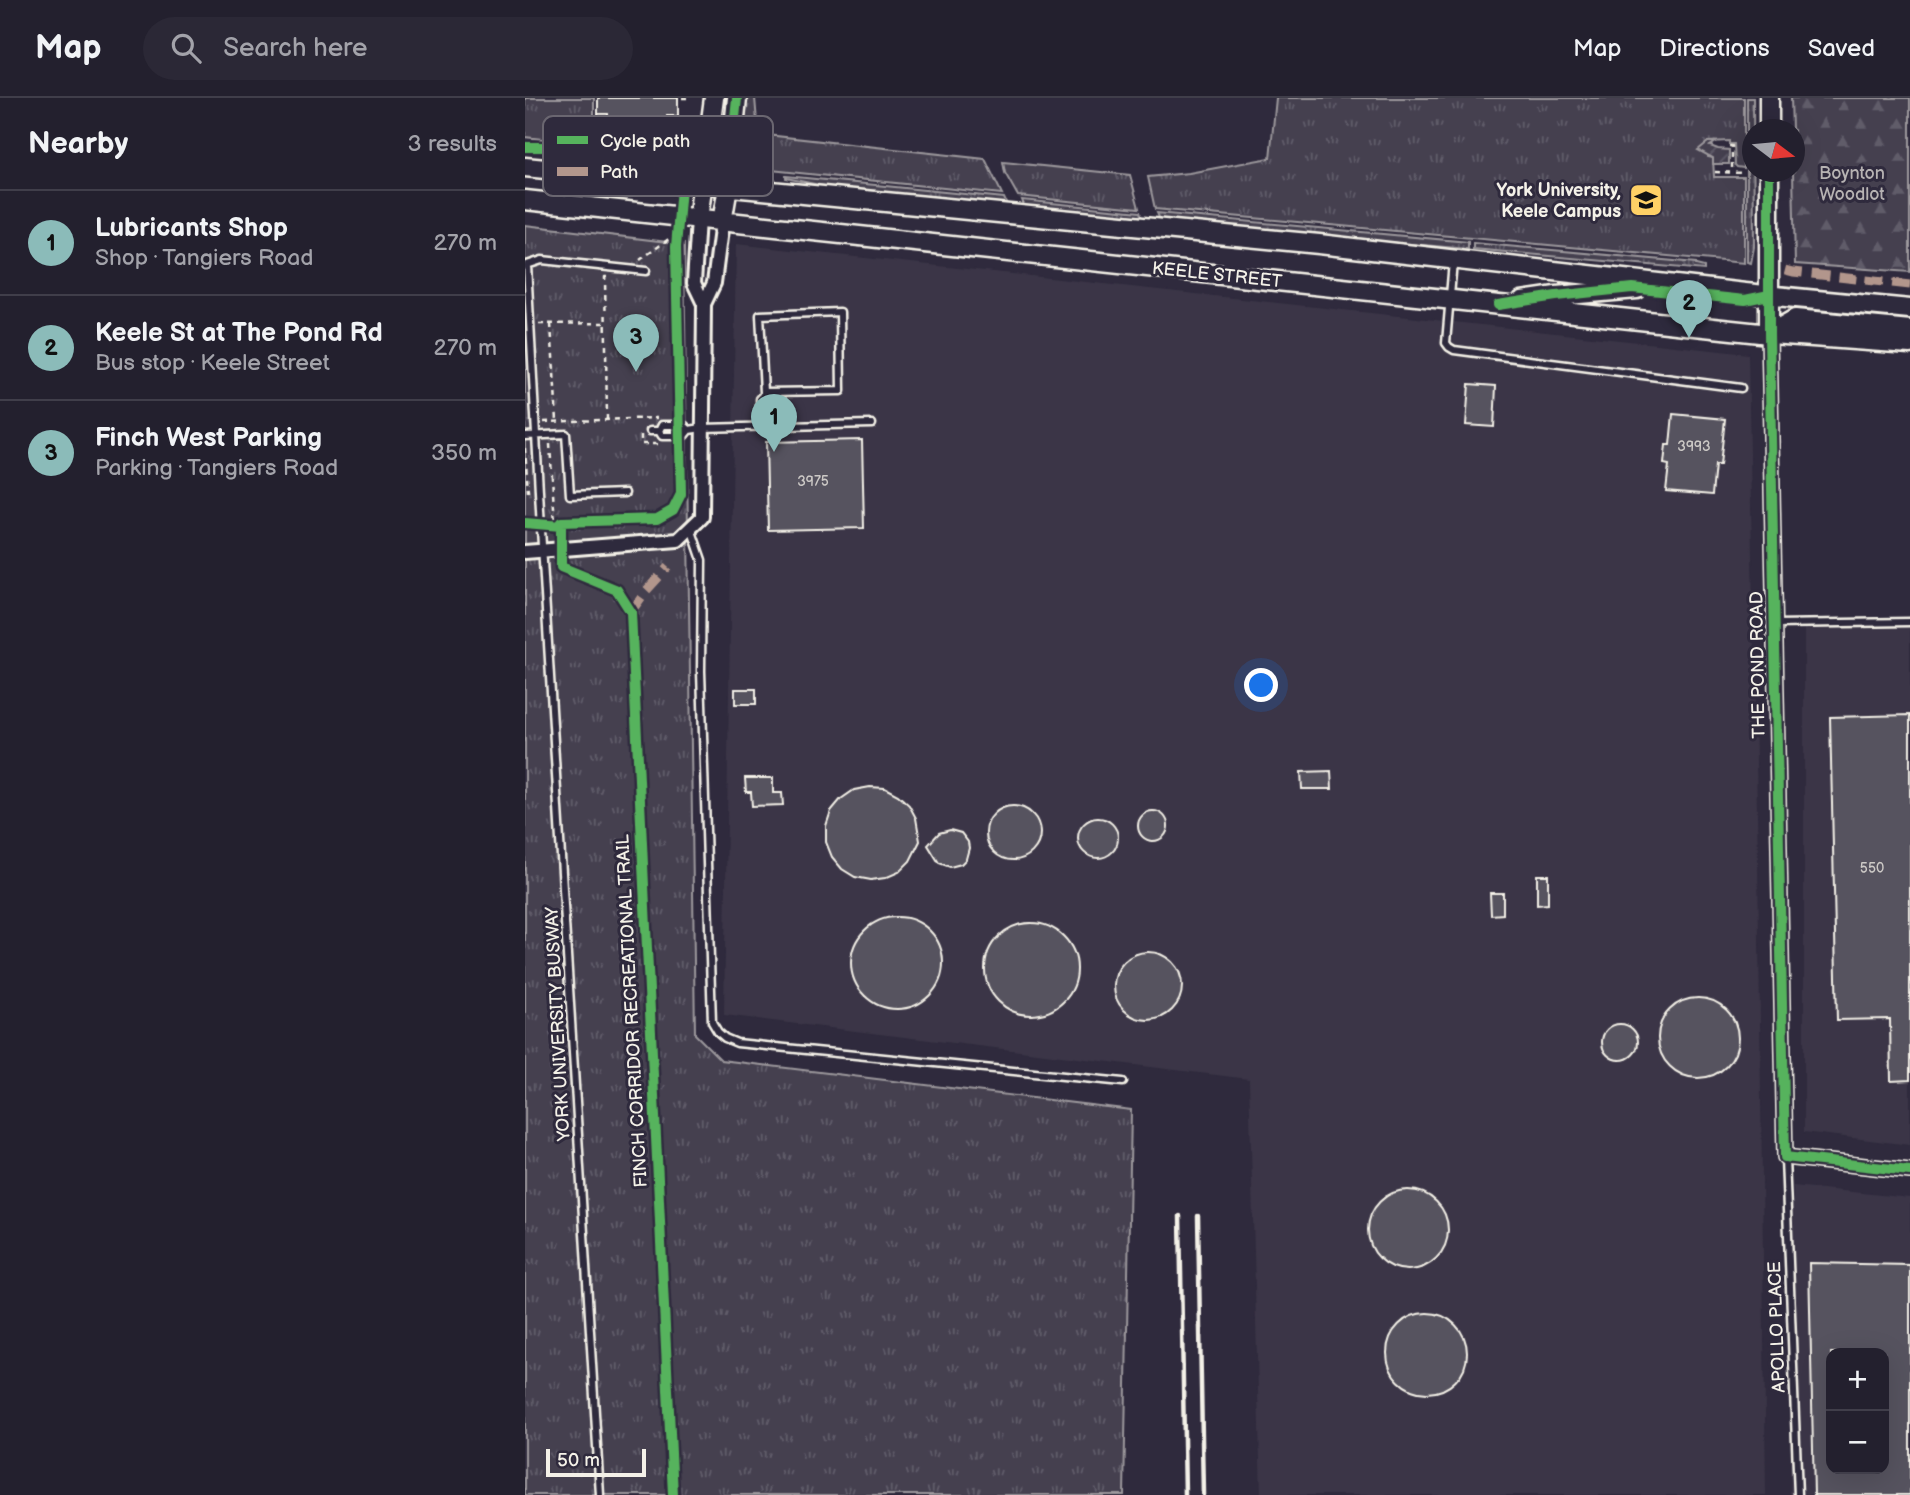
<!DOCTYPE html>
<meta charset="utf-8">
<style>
body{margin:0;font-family:"Balsamiq Sans",sans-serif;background:#2b2836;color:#f1f3f6}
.controls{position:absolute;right:21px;bottom:21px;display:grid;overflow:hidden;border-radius:14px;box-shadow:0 7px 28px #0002}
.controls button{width:63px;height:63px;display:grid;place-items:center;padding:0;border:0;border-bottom:2px solid #403e4a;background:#23202e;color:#f1f3f6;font:35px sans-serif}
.compass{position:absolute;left:1217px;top:21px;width:63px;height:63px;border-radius:50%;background:#23202e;box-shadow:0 7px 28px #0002;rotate:106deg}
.scale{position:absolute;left:21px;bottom:18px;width:100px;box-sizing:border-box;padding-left:7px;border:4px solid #f4f1e8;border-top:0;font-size:19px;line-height:24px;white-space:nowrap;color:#f4f1e8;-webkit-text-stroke:5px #2f2a3d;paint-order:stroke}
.you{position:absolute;left:737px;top:588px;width:24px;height:24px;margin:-18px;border:5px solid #fff;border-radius:50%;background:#1a73e8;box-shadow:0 0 0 10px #1a73e833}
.badge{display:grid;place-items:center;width:46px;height:46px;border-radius:50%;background:#8bbbb9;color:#111;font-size:23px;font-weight:700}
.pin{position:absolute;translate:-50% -58px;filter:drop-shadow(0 2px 4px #0008)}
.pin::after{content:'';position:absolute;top:37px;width:24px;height:21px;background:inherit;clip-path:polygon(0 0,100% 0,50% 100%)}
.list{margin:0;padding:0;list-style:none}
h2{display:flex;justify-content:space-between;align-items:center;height:91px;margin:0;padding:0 28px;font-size:30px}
h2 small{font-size:23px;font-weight:400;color:#a3a3aa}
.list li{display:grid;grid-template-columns:46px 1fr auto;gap:21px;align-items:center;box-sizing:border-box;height:105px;padding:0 28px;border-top:2px solid #403e4a}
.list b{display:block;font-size:26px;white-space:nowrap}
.list p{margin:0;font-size:23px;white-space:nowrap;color:#a3a3aa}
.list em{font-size:23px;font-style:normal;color:#a3a3aa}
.icon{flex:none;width:38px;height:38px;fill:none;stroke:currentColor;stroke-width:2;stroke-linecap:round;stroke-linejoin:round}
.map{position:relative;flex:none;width:1385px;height:1397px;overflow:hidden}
header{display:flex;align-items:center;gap:42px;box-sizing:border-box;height:98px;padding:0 35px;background:#23202e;border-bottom:2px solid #403e4a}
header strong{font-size:33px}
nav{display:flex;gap:38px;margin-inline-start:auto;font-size:24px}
.search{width:490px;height:63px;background:#2b2836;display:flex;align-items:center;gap:18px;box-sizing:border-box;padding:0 24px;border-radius:38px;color:#a3a3aa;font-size:26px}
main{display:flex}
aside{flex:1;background:#23202e}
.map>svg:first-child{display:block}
.built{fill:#3b3647;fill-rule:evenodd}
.grass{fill:url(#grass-tufts);stroke:#9c989c;stroke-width:2}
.forest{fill:url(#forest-firs);stroke:#9c989c;stroke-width:2}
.garden{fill:url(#garden-furrows);stroke:#9c989c;stroke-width:2}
.building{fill:#56525f;stroke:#f4f1e8;stroke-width:2;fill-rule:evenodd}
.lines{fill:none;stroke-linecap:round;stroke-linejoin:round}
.lane-casing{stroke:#f4f1e8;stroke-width:11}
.street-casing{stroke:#f4f1e8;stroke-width:18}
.secondary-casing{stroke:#f4f1e8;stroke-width:23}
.path{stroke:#f4f1e8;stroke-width:2.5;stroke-dasharray:5 5;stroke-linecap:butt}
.lane{stroke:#2f2a3d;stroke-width:6}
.street{stroke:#2f2a3d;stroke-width:12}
.secondary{stroke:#2f2a3d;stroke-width:18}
.rail{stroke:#f4f1e8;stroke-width:4.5}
.quiet{stroke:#b2968c;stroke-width:9;stroke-dasharray:18 9;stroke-linecap:butt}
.cycleway-casing{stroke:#2f2a3d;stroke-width:15}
.cycleway{stroke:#56b35d;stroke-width:10}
.labels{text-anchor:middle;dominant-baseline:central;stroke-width:6;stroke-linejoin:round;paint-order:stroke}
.number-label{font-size:14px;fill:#ccc9c6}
.park-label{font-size:18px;fill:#b7b3b3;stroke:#2f2a3d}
.poi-label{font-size:18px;font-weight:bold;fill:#f4f1e8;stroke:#2f2a3d;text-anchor:end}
.street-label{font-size:18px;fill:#f4f1e8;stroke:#2f2a3d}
.key{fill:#2f2a3d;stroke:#6a6670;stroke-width:2}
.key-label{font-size:19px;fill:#f4f1e8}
</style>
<header>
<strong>Map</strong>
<div class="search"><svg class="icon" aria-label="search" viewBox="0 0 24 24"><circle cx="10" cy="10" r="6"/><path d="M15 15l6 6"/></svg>Search here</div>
<nav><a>Map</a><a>Directions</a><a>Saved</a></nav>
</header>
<main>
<aside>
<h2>Nearby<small>3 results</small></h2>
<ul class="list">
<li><span class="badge">1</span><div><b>Lubricants Shop</b><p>Shop · Tangiers Road</p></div><em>270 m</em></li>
<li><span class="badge">2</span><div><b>Keele St at The Pond Rd</b><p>Bus stop · Keele Street</p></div><em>270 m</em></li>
<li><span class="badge">3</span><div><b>Finch West Parking</b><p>Parking · Tangiers Road</p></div><em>350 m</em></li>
</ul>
</aside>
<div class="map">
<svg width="1385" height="1397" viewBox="0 0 1385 1397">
<defs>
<pattern id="grass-tufts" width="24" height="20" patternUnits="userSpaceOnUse" patternTransform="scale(1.75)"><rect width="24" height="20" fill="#454050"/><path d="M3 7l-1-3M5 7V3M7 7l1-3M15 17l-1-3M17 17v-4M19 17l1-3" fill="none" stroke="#605c69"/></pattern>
<pattern id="forest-firs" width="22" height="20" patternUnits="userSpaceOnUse" patternTransform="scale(1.75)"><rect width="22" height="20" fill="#454050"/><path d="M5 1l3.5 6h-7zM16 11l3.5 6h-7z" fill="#605c69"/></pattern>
<pattern id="garden-furrows" width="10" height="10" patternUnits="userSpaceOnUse" patternTransform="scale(1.75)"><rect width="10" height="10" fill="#454050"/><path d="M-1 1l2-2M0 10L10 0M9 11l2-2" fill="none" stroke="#605c69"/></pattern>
</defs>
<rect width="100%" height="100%" fill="#2f2a3d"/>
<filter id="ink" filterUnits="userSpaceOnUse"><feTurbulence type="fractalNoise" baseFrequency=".0143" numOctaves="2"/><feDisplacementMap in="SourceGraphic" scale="14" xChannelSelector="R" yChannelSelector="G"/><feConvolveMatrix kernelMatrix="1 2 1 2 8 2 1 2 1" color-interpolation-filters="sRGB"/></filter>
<g filter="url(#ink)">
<path class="built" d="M211 146 1223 256 1233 765 1241 1397H736L724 981 199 917Z
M1279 524 1385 525V1047L1279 1034Z
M1268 1088 1385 1100V1397H1265ZM1306 1255H1359V1371H1306Z"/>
<path class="grass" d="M0 0H69V47L0 39Z
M221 0H230L233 36 460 61 477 96 226 70 219 66 217 63 216 47Z
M751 0H1219V70L1212 69 1210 67 1209 46H1204V43L1183 44V59L1188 60 1189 79H1219V165L630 111 623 79 664 75 745 60Z
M1222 0H1228L1229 149 1226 165 1222 164Z
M478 64 605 77 614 110 493 98 480 75Z
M261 78 479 100 483 109 318 92 261 80Z
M497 102 615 114 618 123 500 110Z
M632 115 943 144V151L636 124Z
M0 127 159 146 170 936 196 962 606 1012 599 1397H0Z
M948 145 1171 165V167L1179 169V172L948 151Z"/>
<path class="forest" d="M1266 0H1385V174L1270 166 1268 74H1269V32L1267 31Z"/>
<path class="garden" d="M1183 44H1191L1185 48 1193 51 1204 52V66H1188V60L1173 52Z"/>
<path class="building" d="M73 0H153V18H142V29H105V23H83V16H73Z
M944 286 971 288 969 329 941 327Z
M1148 316 1200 321 1195 367H1190L1187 397 1141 393 1144 367 1139 366 1141 347H1145Z
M337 342 339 430 243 432 241 344Z
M210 591H231V606H210Z
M1385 617V982L1366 983 1365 921 1312 922 1305 619Z
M806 673 807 691H777L776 674Z
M220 680H248V695H257L258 707 227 708 226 694H221Z
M345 689 360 690 373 697 384 707 391 720 395 743 385 763 374 774 360 780 346 782 330 779 317 771 307 759 301 744V728L306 713 316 701 329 692Z
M461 735a27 27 0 1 1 54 0a27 27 0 1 1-54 0Z
M613 728a15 15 0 1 1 30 0a15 15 0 1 1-30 0Z
M553 740a20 20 0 1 1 40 0a20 20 0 1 1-40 0Z
M425 732 436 735 443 744 444 750 441 761 436 766 425 769 414 765 403 747 414 735Z
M1012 777H1023V806L1012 807Z
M965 795H978V816L966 817Z
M326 865a46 46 0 1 1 92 0a46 46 0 1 1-92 0Z
M460 871a46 46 0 1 1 92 0a46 46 0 1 1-92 0Z
M589 888a34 34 0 1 1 68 0a34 34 0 1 1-68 0Z
M1133 940a40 40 0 1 1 80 0a40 40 0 1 1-80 0Z
M1077 944a18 18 0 1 1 36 0a18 18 0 1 1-36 0Z
M843 1132a40 40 0 1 1 80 0a40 40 0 1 1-80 0Z
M1284 1165 1385 1167V1397H1289ZM1306 1255H1359V1371H1306Z
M862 1255a40 40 0 1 1 80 0a40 40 0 1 1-80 0Z"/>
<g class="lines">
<g class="lane-casing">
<path id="lane" d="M928 163 921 245 924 249 929 252 1216 290
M239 294 316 293 315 214 235 217 239 294V297
M239 316 235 313V301L239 297 243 302V312L239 316V329
M125 333H134L137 338H159L164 332 177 330 347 326
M134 333 137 327H159L164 332
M0 338 41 336 45 397 100 395
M166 430 177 462 176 573 187 924 193 934 200 940 212 945 598 984
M1250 526 1385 524
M1260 1060 1273 1397
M75 1397 16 431 2 167 17 162 121 173"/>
</g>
<g class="street-casing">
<path id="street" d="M173 121 169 185 179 206
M1244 236 1260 1059 1385 1073
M0 454 153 442 177 419 179 206 189 185 197 124"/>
</g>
<g class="secondary-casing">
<path id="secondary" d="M1244 0V32
M0 69 794 146 1220 195 1385 211
M1244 74V236
M0 102 1244 236 1385 246
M173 121 189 0
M197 124 203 89 212 0
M997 203 1031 198 1112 191
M1244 236 1270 221 1385 232"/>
</g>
<path class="path" d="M157 0H166
M1204 48H1207V74
M1190 74 1220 75
M115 162 152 135
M82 179H80L82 322
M14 226 81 225
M26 226 32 323
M19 324 132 320
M116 337V346H132
M25 346 30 427
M0 350 3 394"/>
<use href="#lane" class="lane"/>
<use href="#street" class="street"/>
<use href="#secondary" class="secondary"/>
<path class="rail" d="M655 1118 660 1397
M673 1118 678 1397"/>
<path class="quiet" d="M1260 172 1268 174 1385 187
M106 514 121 493 143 469"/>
<g class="cycleway-casing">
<path id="cycleway" d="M0 49H20L158 66
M1244 74V236L1260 1059 1385 1073
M203 89 212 0
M973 207 1031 198 1107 190 1220 202 1244 197
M0 425 36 428V424L132 421 148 412 156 396 151 149 158 66
M36 428V469L92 492 106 514 148 1397"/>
</g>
<use href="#cycleway" class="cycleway"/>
</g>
</g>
<defs>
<g id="university-square" transform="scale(1.75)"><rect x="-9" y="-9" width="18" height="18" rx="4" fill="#ffd166" stroke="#2f2a3d"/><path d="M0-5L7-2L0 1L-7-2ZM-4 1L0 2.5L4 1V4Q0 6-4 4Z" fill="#111"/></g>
</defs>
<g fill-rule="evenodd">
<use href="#university-square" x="1121" y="102"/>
</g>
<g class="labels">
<g class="number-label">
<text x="1169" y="348">3993</text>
<text x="288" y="383">3975</text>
<text x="1347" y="770">550</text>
</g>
<g class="park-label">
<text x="1327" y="75">Boynton<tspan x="1327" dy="21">Woodlot</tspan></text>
</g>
<g class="poi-label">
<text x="1096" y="92">York University,<tspan x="1096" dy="21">Keele Campus</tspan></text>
</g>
<g class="street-label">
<text transform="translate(692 177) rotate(6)">KEELE STREET</text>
<text transform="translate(1233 567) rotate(-91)">THE POND ROAD</text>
<text transform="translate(107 913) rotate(-93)">FINCH CORRIDOR RECREATIONAL TRAIL</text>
<text transform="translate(33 926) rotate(-93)">YORK UNIVERSITY BUSWAY</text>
<text transform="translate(1252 1229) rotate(-92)">APOLLO PLACE</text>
</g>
</g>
<rect x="18" y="18" width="230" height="80" rx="10" class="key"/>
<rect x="32" y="38" width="31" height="8" fill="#56b35d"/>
<rect x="32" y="69" width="31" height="9" fill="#b2968c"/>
<g class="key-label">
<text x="75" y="49">Cycle path</text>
<text x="75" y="80">Path</text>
</g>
</svg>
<div class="controls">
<button>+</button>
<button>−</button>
</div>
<svg class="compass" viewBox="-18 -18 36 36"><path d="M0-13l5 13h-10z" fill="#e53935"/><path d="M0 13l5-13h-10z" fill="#a3a3aa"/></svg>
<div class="scale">50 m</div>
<div class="you"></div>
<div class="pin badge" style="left:249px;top:354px">1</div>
<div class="pin badge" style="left:1164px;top:240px">2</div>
<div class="pin badge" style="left:111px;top:274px">3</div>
</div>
</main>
